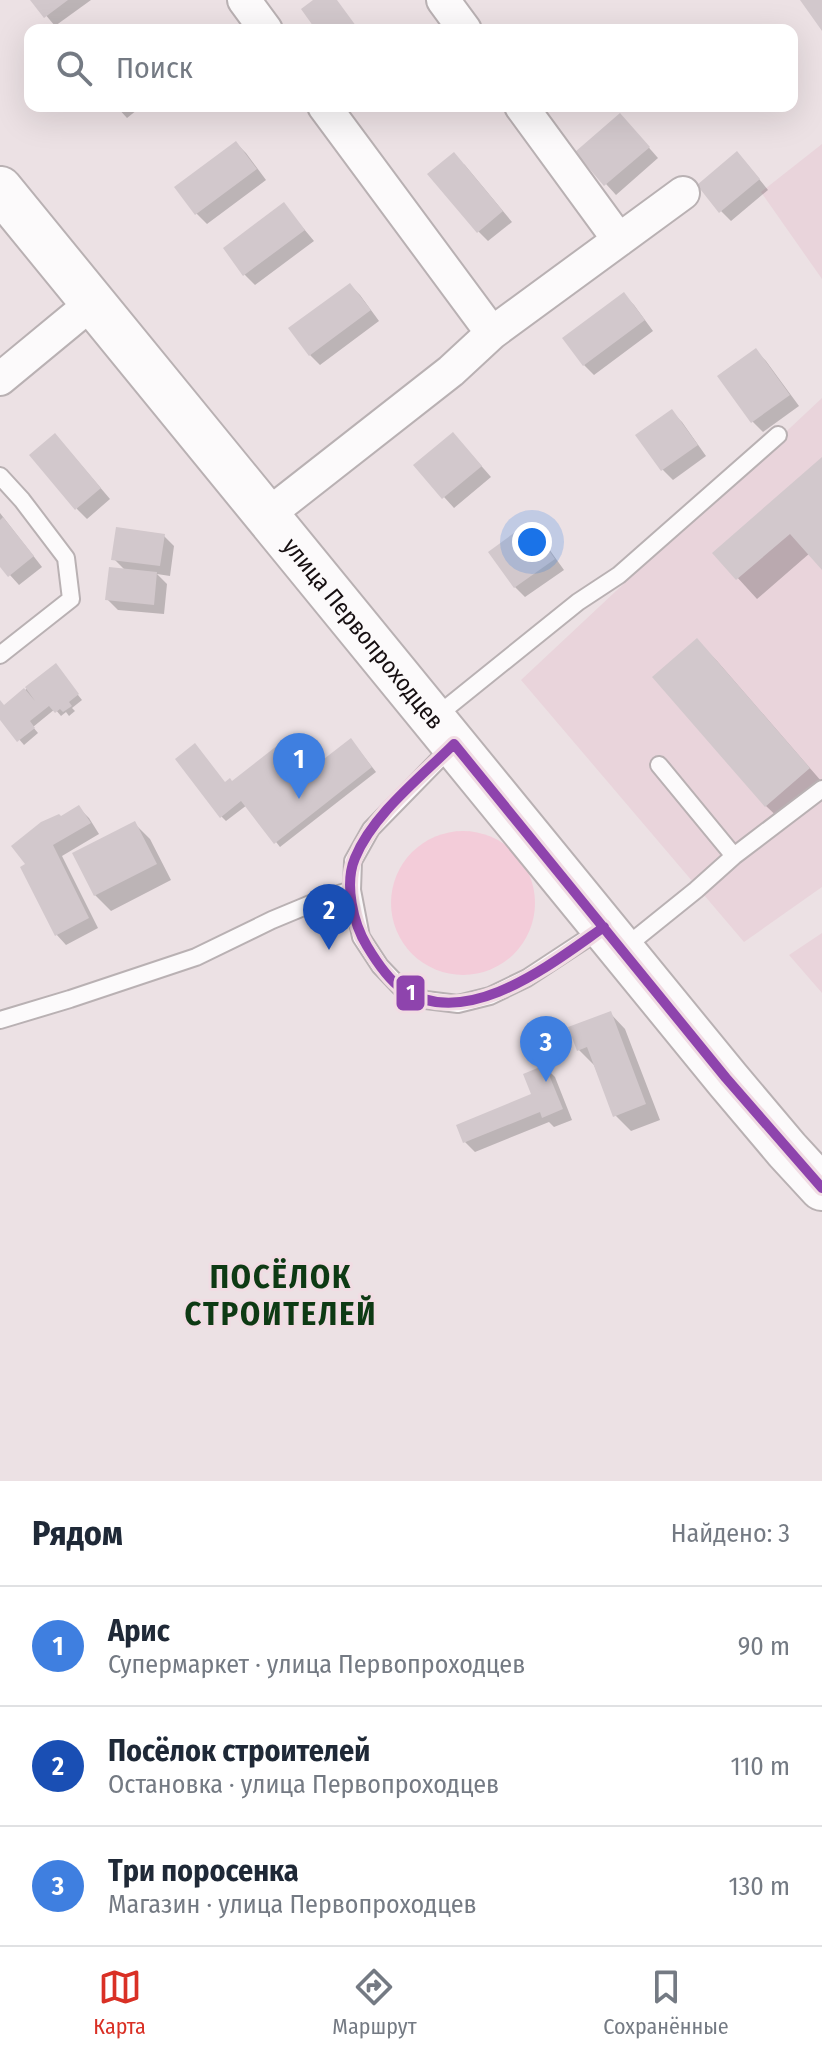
<!DOCTYPE html>
<html lang="ru">
<meta charset="utf-8">
<style>
body{margin:0;font-family:"Fira Sans Condensed",sans-serif;background:#f6f6f7;color:#1f2937}
.you{position:absolute;left:532px;top:542px;width:28px;height:28px;margin:-20px;border:6px solid #fff;border-radius:50%;background:#1a73e8;box-shadow:0 0 0 12px #1a73e833}
.badge{display:grid;place-items:center;width:52px;height:52px;border-radius:50%;background:#d93025;color:#fff;font-size:26px;font-weight:700}
.pin{position:absolute;translate:-50% -66px;filter:drop-shadow(0 2px 4px #0008)}
.pin::after{content:'';position:absolute;top:42px;width:28px;height:24px;background:inherit;clip-path:polygon(0 0,100% 0,50% 100%)}
.list{margin:0;padding:0;list-style:none}
h2{display:flex;justify-content:space-between;align-items:center;height:104px;margin:0;padding:0 32px;font-size:34px}
h2 small{font-size:26px;font-weight:400;color:#747a83}
.list li{display:grid;grid-template-columns:52px 1fr auto;gap:24px;align-items:center;box-sizing:border-box;height:120px;padding:0 32px;border-top:2px solid #e0e1e3}
.list b{display:block;font-size:30px;white-space:nowrap}
.list p{margin:0;font-size:26px;white-space:nowrap;color:#747a83}
.list em{font-size:26px;font-style:normal;color:#747a83}
.icon{flex:none;width:44px;height:44px;fill:none;stroke:currentColor;stroke-width:2;stroke-linecap:round;stroke-linejoin:round}
.map{position:relative;flex:none;width:822px;height:1481px;overflow:hidden}
.search{position:absolute;background:#fff;box-shadow:0 8px 32px #0002;left:24px;right:24px;top:24px;height:88px;display:flex;align-items:center;gap:20px;box-sizing:border-box;padding:0 28px;border-radius:16px;color:#747a83;font-size:30px}
.sheet{height:464px;background:#fff}
nav{display:flex;justify-content:space-around;align-items:center;box-sizing:border-box;height:112px;border-top:2px solid #e0e1e3;background:#fff;font-size:22px;color:#747a83}
nav a{display:grid;justify-items:center;gap:4px}
nav .on{color:#d93025}
.map>svg:first-child{display:block}
.built{fill:#e9d4db}
.green{fill:#f3ccd9}
.shadow{fill:#0003}
.building{fill:#d2c8cc}
.lines{fill:none;stroke-linecap:round;stroke-linejoin:round}
.lane-casing{stroke:#b9b1b3;stroke-width:20}
.street-casing{stroke:#b9b1b3;stroke-width:36}
.secondary-casing{stroke:#b9b1b3;stroke-width:48}
.lane{stroke:#fcfafb;stroke-width:16}
.street{stroke:#fcfafb;stroke-width:32}
.secondary{stroke:#fcfafb;stroke-width:44}
.bus-1-casing{stroke:#f1dce3;stroke-width:16}
.bus-1{stroke:#8e44ad;stroke-width:10}
.labels{text-anchor:middle;dominant-baseline:central;stroke-width:6;stroke-linejoin:round;paint-order:stroke}
.street-label{font-size:24px;fill:#160f11;stroke:#f1dce3}
.district-label{font-size:32px;font-weight:bold;letter-spacing:2px;fill:#0e3a14;stroke:#f1dce3}
.line-badge{stroke:#f1dce3;stroke-width:3}
.badge-label{font-size:22px;text-anchor:middle;font-weight:bold;fill:#fff}
</style>
<div class="map">
<svg width="822" height="1481" viewBox="0 0 822 1481">
<rect width="100%" height="100%" fill="#ece1e4"/>
<path class="built" d="M822 144V279L761 192Z
M822 398V887L744 942 521 680Z
M822 933V993L789 955Z"/>
<path class="green" d="M391 903a72 72 0 1 1 144 0a72 72 0 1 1-144 0Z"/>
<path class="shadow" d="M33 0H91L55 26Z
M116 106H142L127 118Z
M630 126 658 158 616 195 578 153Z
M236 143 246 153 266 180 207 224 196 213Z
M464 164 512 222 488 241 478 231Z
M747 164 768 190 731 221 721 211Z
M284 205 314 241 255 285 245 275 226 249Z
M350 285 360 295 379 321 320 365 310 355Z
M624 295 634 305 653 331 594 375 584 365Z
M756 351 766 361 799 406 763 432 753 422 720 377Z
M671 411 682 422 706 456 673 480 663 470 638 436Z
M463 445 491 477 454 508 416 466Z
M65 446 110 499 87 519 77 509Z
M822 460V567L810 553 757 599 715 553Z
M0 513 42 567 19 585 0 564Z
M528 525 539 535 564 570 525 597 515 587 490 553Z
M164 536 174 546 170 576 157 574 167 584 164 614 118 610 107 599 125 570 114 559Z
M697 641 717 661 822 782 786 825 766 806Z
M55 666 82 700 72 708 75 711 69 716 66 712 61 716 55 709 33 727 38 733 24 745 0 717V703L4 707Z
M355 745 376 772 280 847 247 805 226 821 221 816 226 784 302 778Z
M79 808 89 818 99 834 62 856 98 928 66 945 56 934 28 865 61 819Z
M135 824 150 839 171 880 111 911 95 895Z
M610 1013 625 1029 660 1120 631 1131 615 1115 594 1065 579 1050Z
M545 1067 555 1077 572 1120 554 1127 549 1122 475 1152 465 1142 534 1095Z"/>
<path class="building" d="M30 0H68L44 18Z
M313 0H337L359 30H316L301 9Z
M800 0H822V31Z
M620 113 650 147 604 186 575 152Z
M236 141 257 169 195 215 174 187Z
M737 151 760 179 719 213 697 185Z
M454 152 503 211 477 233 427 174Z
M284 202 305 230 243 276 223 248Z
M350 283 371 310 309 356 288 328Z
M624 292 645 320 583 366 562 338Z
M756 348 790 395 751 423 717 376Z
M672 409 698 445 661 471 635 435Z
M453 432 482 466 442 499 413 465Z
M55 433 101 488 75 510 29 455Z
M822 457V570L790 534 736 580 712 553Z
M3 517 34 556 8 577 0 567V520Z
M529 522 555 559 514 588 488 552Z
M116 527 165 534 160 566 111 560Z
M109 567 157 572 154 605 105 600Z
M697 638 810 768 765 807 652 677Z
M56 663 79 694 69 702 72 706 63 712 60 709 55 713 49 706 30 721 35 728 17 742 0 720V700L4 705 24 688 35 701 25 687Z
M351 738 372 767 274 844 241 801 220 818 175 759 195 743 225 782 230 778 232 781 278 745 302 776Z
M79 805 91 823 53 845 89 918 55 936 20 867 25 864 11 846 41 822 59 814 61 816Z
M135 821 157 864 94 896 72 853Z
M611 1011 646 1104 613 1117 587 1047 577 1051 568 1027Z
M545 1065 563 1109 542 1118 540 1112 463 1143 456 1125 531 1094 523 1074Z"/>
<g class="lines">
<g class="lane-casing">
<path id="lane" d="M0 476 22 500 66 558 71 599 0 655
M434 718 578 602 619 575 778 435
M453 745 371 829 353 861 352 890 361 937 380 966 402 989 426 1000 458 1004 490 996 527 978 603 928
M734 856 822 789
M624 948 696 890 734 856 659 765
M0 1020 70 999 196 957 272 920 325 898 352 890"/>
</g>
<g class="street-casing">
<path id="street" d="M244 0 266 30
M443 0 465 30
M324 106 492 333
M521 106 619 240
M0 379 92 303
M266 516 451 371 492 333 683 193"/>
</g>
<g class="secondary-casing">
<g id="secondary">
<path id="s1" d="M0 189 728 1080 787 1150 822 1188"/>
</g>
</g>
<use href="#lane" class="lane"/>
<use href="#street" class="street"/>
<use href="#secondary" class="secondary"/>
<g class="bus-1-casing">
<path id="bus-1" d="M604 927C551 964 467 1032 402 989 388 979 376 961 367 946 353 923 344 884 355 858 373 814 421 777 454 744L726 1078 822 1188"/>
</g>
<use href="#bus-1" class="bus-1"/>
</g>
<g class="labels">
<g class="street-label">
<text stroke="none"><textPath href="#s1" startOffset="574">улица Первопроходцев</textPath></text>
</g>
<g class="district-label">
<text x="281" y="1277">ПОСЁЛОК<tspan x="281" dy="37">СТРОИТЕЛЕЙ</tspan></text>
</g>
</g>
<rect class="line-badge" x="395" y="974" width="31" height="38" rx="8" fill="#8e44ad"/>
<g class="badge-label">
<text x="411" y="1000">1</text>
</g>
</svg>
<div class="you"></div>
<div class="pin badge" style="left:299px;top:799px;background:#3f7fe0">1</div>
<div class="pin badge" style="left:329px;top:950px;background:#1a4fb4">2</div>
<div class="pin badge" style="left:546px;top:1082px;background:#3f7fe0">3</div>
<div class="search"><svg class="icon" aria-label="search" viewBox="0 0 24 24"><circle cx="10" cy="10" r="6"/><path d="M15 15l6 6"/></svg>Поиск</div>
</div>
<section class="sheet">
<h2>Рядом<small>Найдено: 3</small></h2>
<ul class="list">
<li><span class="badge" style="background:#3f7fe0">1</span><div><b>Арис</b><p>Супермаркет · улица Первопроходцев</p></div><em>90 m</em></li>
<li><span class="badge" style="background:#1a4fb4">2</span><div><b>Посёлок строителей</b><p>Остановка · улица Первопроходцев</p></div><em>110 m</em></li>
<li><span class="badge" style="background:#3f7fe0">3</span><div><b>Три поросенка</b><p>Магазин · улица Первопроходцев</p></div><em>130 m</em></li>
</ul>
</section>
<nav>
<a class="on"><svg class="icon" aria-label="map" viewBox="0 0 24 24"><path d="M3 6l6-2 6 2 6-2v14l-6 2-6-2-6 2zM9 4v14M15 6v14"/></svg>Карта</a>
<a><svg class="icon" aria-label="directions" viewBox="0 0 24 24"><path d="M12 3l9 9-9 9-9-9zM9 14v-3h6M13 9l2 2-2 2"/></svg>Маршрут</a>
<a><svg class="icon" aria-label="saved" viewBox="0 0 24 24"><path d="M7 4h10v16l-5-4-5 4z"/></svg>Сохранённые</a>
</nav>
